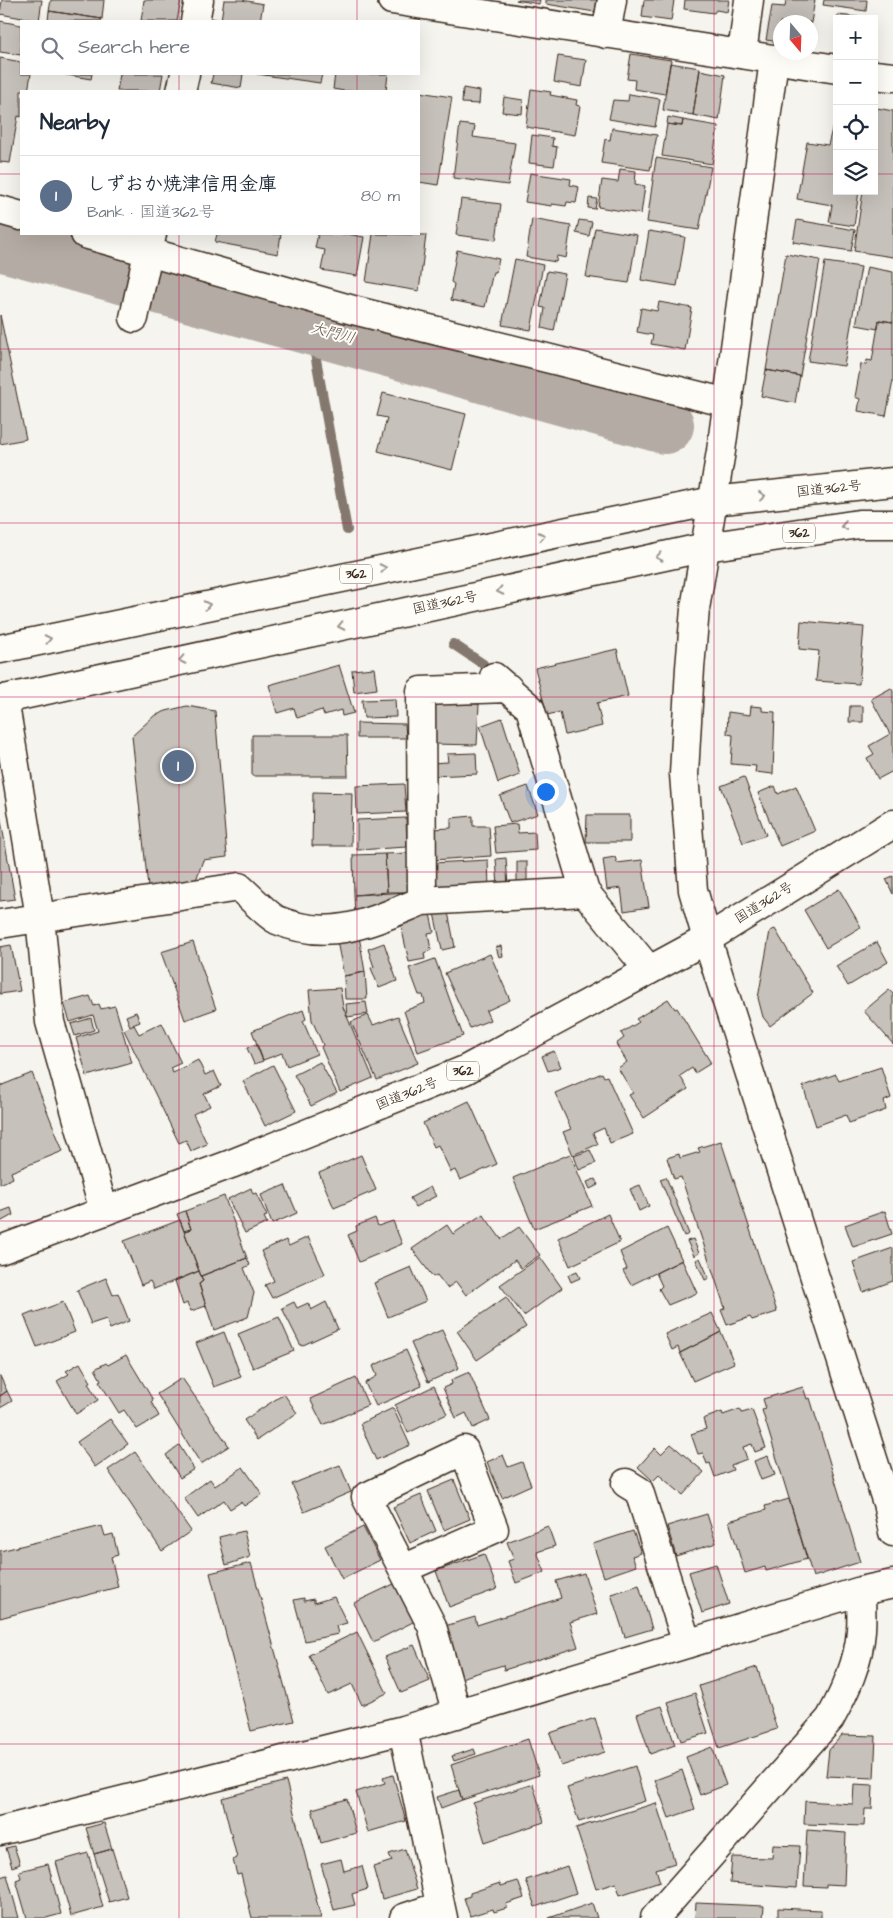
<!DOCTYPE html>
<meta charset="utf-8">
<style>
body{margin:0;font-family:"Architects Daughter","Klee One",sans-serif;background:#f6f6f7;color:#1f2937}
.controls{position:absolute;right:15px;top:15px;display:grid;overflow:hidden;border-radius:0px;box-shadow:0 5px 20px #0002}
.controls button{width:45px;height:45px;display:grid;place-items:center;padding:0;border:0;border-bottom:1px solid #e0e1e3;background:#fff;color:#1f2937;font:25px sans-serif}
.compass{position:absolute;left:773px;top:15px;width:45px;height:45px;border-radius:50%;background:#fff;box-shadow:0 5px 20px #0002;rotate:161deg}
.you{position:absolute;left:545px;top:791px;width:18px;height:18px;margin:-12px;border:4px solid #fff;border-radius:50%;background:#1a73e8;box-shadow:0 0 0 8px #1a73e833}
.badge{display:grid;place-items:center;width:32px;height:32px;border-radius:50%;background:#0f766e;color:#fff;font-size:16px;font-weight:700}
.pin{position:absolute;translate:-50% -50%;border:2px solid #fff;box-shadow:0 1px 5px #0006}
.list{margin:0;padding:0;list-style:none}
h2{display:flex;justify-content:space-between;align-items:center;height:65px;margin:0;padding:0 20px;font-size:21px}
h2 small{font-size:16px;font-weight:400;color:#747a83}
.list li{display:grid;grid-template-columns:32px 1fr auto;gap:15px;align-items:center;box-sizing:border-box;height:80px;padding:0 20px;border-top:1px solid #e0e1e3}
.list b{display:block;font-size:19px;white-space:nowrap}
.list p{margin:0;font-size:16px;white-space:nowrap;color:#747a83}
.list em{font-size:16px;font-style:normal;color:#747a83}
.icon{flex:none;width:28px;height:28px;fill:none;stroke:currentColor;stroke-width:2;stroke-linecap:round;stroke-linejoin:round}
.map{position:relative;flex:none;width:893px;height:1918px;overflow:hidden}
.search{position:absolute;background:#fff;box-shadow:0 5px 20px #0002;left:20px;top:20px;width:400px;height:55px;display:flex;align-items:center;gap:12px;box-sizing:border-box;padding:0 18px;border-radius:0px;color:#747a83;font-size:19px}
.panel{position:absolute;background:#fff;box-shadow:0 5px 20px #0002;left:20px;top:90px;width:400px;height:145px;border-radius:0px}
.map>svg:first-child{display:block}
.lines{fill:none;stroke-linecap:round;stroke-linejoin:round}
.stream{stroke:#84786e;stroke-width:10}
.river{stroke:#b4aca4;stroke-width:58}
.building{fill:#c7c1bb;stroke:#3b2a1e}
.street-casing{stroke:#3b2a1e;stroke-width:31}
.secondary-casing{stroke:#3b2a1e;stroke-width:31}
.highway-casing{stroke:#3b2a1e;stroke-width:31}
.street{stroke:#fdfcf7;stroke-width:28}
.secondary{stroke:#fdfcf7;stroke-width:28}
.highway{stroke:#fdfcf7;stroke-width:28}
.oneway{stroke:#9c938a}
.grid{fill:none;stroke:#c2185b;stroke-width:1;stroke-opacity:0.55}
.labels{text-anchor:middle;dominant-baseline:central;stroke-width:4;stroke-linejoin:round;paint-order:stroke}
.shield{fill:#fdfcf7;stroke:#75695f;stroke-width:1}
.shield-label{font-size:12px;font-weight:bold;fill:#3b2a1e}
.street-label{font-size:14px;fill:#3b2a1e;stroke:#fdfcf7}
.water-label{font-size:15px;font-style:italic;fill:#65584d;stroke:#fdfcf7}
</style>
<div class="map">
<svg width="893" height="1918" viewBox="0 0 893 1918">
<rect width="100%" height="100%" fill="#f5f4ee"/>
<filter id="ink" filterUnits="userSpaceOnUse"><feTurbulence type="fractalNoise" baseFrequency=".02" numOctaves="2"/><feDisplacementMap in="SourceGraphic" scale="10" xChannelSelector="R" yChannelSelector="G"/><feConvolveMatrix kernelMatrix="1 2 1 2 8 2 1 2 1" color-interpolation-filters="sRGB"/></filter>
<g filter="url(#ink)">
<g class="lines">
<path class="stream" d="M310 326 347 530
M453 644 483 664"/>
<path class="river" d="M0 242 310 326 665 425"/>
</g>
<path class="building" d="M2 0H42L39 21 0 14Z
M51 0H104L102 19 49 11Z
M144 0H181L177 21H141Z
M224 0H242L263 4 260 21H205L206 17 221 20Z
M516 0H540L539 4Z
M546 0H597L595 12 546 4Z
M644 0H674L671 21 642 17Z
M685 0H729L727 12 716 10 714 13 684 9Z
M786 0H815L810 28V22H780V42L766 40 772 6 785 7Z
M824 0H867L866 11 823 5Z
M49 11 102 19 101 21H48Z
M838 15 866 18V19H837Z
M0 21 21 25V55L0 52Z
M631 54 671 60 665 94 634 89 635 80 627 79Z
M558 56 586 60 582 87 554 82Z
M0 58 21 62V74H31L28 91H21V117L18 116 10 163 0 162Z
M670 63 700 68 693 115 663 110Z
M700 70 725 75 719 120 693 115Z
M61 74H92L91 79Z
M120 74H163L160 91H117Z
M213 74H243L241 88 211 83Z
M257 74H322L320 83Z
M335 74H388L386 91H344L333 89Z
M463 88 480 91 479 104 462 103Z
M531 89 551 92 550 95 577 100 576 105 580 106 575 135 526 127Z
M419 92 452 97 438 185 419 182Z
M629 94 660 99 655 127 609 119 613 100 628 101Z
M504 97 523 100 522 114 502 112Z
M877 108 893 111V257L854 251 863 191H874V125Z
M668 117 683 120 682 126 667 124Z
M683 120 718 126 712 164 662 156 667 124 682 126Z
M460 124 475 126 473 137 515 143 508 185 453 178Z
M612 128 657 135 650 170 601 163 605 139 610 140Z
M832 129 837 130V191H859L854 226 829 222 832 205 797 199 807 142 828 145Z
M532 135 553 138 552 146 557 147 554 166 529 163Z
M656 158 711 167 699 230 647 222Z
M620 169 636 171 635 184 645 186 641 214 598 207 602 180 618 182Z
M530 173 571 179 570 185 579 187 576 203 567 202 566 206 552 204V206L525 202Z
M589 198 597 199 595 209 588 208Z
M461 199 501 204 496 240 456 235Z
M532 219 571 226 566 258 557 256 556 262 526 257Z
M579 220 592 222 589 236 576 233Z
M797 220 855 230 851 251 793 242Z
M595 228 637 235 629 283 586 277Z
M649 231 685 237 677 286 641 280Z
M217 234H281L278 254 215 242Z
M318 234H347L364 237 357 276 321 270 325 250 315 248Z
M373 234 426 235 419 291 366 282Z
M457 250 499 259 496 272H493L485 307 451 300 454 284 451 282Z
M786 254 820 260 800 376 766 370Z
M515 259 543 265 531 330 502 325Z
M825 262 861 267 844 366 808 361Z
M867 267 893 272V322L879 320 878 329 856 325Z
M547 271 565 274 554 331 542 328 545 308 540 307Z
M659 302 692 308 685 350 651 344 653 335 637 332 641 308 657 311Z
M0 315 26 439 0 444Z
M879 320 893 322V381L886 416 858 411 860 399 855 397 861 364 866 365 867 360 872 361Z
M766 370 800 376 795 403 761 396Z
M383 393 466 414 452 470 378 451 387 418 377 416Z
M801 621 864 627 859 684 816 681 819 651 799 649Z
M617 649 628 696 597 703 602 726 565 735 560 712 547 715 535 668Z
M339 665 354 713 342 716 341 710 324 715 322 710 297 718 294 708 277 713 269 685Z
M374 668 377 689 354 692 352 670Z
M891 688 893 691V771L878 779 867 758 874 754 869 746 890 734 871 699Z
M395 699 396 717 364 718 362 700Z
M433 703 479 704 477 745 433 744Z
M187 706 215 711 227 857 203 860 195 883 148 887 132 736 154 716 166 711Z
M751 706 762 707V711L775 712 773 774 755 772 756 766 731 764 733 735 727 734 728 712 750 715Z
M850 706H863V722H849Z
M502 718 520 775 498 783 480 726Z
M357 723 405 724 406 738H357Z
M252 735H347L348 776H252Z
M476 753 477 774 432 776 431 763 448 762 447 754Z
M744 777 766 835 743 843 721 786Z
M404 784 406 812 357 814 356 786Z
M528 786 538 814 510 823 500 796Z
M775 786 778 794 796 786 815 831 780 846 758 793Z
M313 792 352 793 351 846H312Z
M0 815 15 899 0 901Z
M587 815H630V842H586Z
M473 816V826H489L491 856 433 860 431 829 451 828V818Z
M406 818 407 847 357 850V820Z
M517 824 518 833 535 832 536 850 496 853 493 826Z
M408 853 409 892H387L385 854Z
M385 854 387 892 354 895 353 855Z
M615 857 617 863 642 860 649 907 624 911 621 888 607 890 603 859Z
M506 858 508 886H498L496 859Z
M488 860 489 888 432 887 433 863Z
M517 862H527V882H517Z
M893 876V894L886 879Z
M839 889 861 927 826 948 804 910Z
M409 892V897L355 916 354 895Z
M448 912 455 947 442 950 434 913Z
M430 914 434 932 428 933 431 950 424 953 425 959 409 962 400 921Z
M775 929 813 993 770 1026 763 1017 758 998 770 931Z
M359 936 365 972 344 976 337 941Z
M193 942 216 1009 185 1020 161 952Z
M877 942 888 962 848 986 836 966Z
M384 943 397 981 379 988 371 968 374 967 368 949Z
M11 945 20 991 0 994V947Z
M501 946 503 956 499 957 496 947Z
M490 954 510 1000 486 1011 490 1020 470 1028 445 973Z
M435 959 463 1036 418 1052 404 1011 425 1003 423 995H419L409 968Z
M365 972 367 999H345L344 976Z
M340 988 343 1007 373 1078 340 1092 321 1047 323 1045 312 1020 309 990Z
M889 990 893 994V1044L864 1011Z
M90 996 94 1006 99 1004 101 1009 115 1006 132 1063 87 1076 76 1038 98 1031 93 1015 70 1022 64 1003Z
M668 999 675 1009 677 1008 711 1063 695 1073 692 1068 680 1076 688 1089 644 1118 629 1095 633 1093 618 1068 627 1062 616 1044 624 1038 621 1033 639 1022 636 1019Z
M366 1002 368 1014 347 1017 346 1004Z
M303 1010 306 1019 303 1021 317 1054 287 1066 282 1053 263 1060 252 1031Z
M136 1012 140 1022 130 1026 126 1016Z
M368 1015 373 1025 398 1016 418 1063 377 1080 351 1022Z
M91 1018 94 1030 75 1036 71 1024Z
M162 1023 181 1063 170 1068 173 1073 198 1060 205 1075 214 1071 221 1086 204 1094 210 1106 193 1114 207 1144 191 1151 186 1140 179 1143 124 1030 134 1025 139 1034Z
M256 1044 263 1061 254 1064 247 1048Z
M554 1051 561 1067 548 1071 542 1056Z
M320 1062 337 1093 311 1106 294 1075Z
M273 1065 296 1111 265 1126 243 1081Z
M881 1067 891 1098 884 1101 886 1110 849 1123 846 1115 816 1126 803 1086 836 1074 839 1081Z
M32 1073 63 1151 11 1172 13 1178 0 1184V1086Z
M602 1073 604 1077 607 1076 633 1134 610 1143 604 1128 593 1133 598 1144 573 1155 563 1132 571 1129 555 1093Z
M469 1101 497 1164 460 1180 455 1170 451 1172 438 1145 434 1147 423 1123Z
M721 1141 777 1312 752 1320 750 1317 727 1325 721 1310 725 1308 681 1177 674 1179 667 1158 679 1154 680 1158 700 1152 698 1148Z
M590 1150 596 1163 579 1170 574 1156Z
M570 1154 592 1206 534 1229 513 1178Z
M361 1155 376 1190 334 1208 319 1173Z
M666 1177 689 1234 684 1236 660 1179Z
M595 1179 598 1185 590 1189 587 1182Z
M285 1185 297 1213 272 1224 261 1195Z
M640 1185 649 1206 639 1211 630 1189Z
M430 1187 436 1196 415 1207 410 1198Z
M251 1188 253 1194 256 1193 267 1216 264 1217 267 1223 245 1233 228 1199Z
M224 1196 247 1258 201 1276 184 1231 191 1229 185 1211Z
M11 1208 13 1215 0 1222V1212Z
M185 1211 191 1229 184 1231 177 1214Z
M885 1211 892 1234 853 1247 845 1225Z
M483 1214 501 1239 519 1227 540 1255 521 1268 515 1260 466 1295 456 1282 447 1288 437 1275 433 1277 412 1249 447 1225 453 1234Z
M608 1214 620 1242 570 1266 558 1238Z
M375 1218 378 1226 393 1221 402 1244 359 1262 348 1235 357 1231 356 1226Z
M180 1220 199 1271 154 1289 150 1281 141 1285 124 1241Z
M667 1228 682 1260 631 1285 623 1271 627 1269 620 1252Z
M308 1237 325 1274 272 1298 265 1285 274 1281 261 1251 286 1240 289 1246Z
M693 1239 699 1253 694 1256 687 1241Z
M893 1248V1281L863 1292 853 1262Z
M540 1257 562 1288 524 1316 500 1285Z
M247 1258 250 1265 244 1268 254 1293 248 1317 214 1330 199 1284 203 1281 201 1276Z
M700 1258 709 1278 705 1280 696 1260Z
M682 1260 697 1293 668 1305 659 1289 662 1286 656 1273Z
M411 1267 426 1301 388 1317 374 1283Z
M199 1271 203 1281 199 1284 206 1306 191 1311 187 1303 183 1305 175 1281Z
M577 1271 580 1278 571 1282 568 1275Z
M106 1278 113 1295 118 1293 129 1321 110 1329 106 1319 91 1324 77 1290Z
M506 1297 526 1327 477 1360 457 1331Z
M63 1302 75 1332 37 1347 24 1315 34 1311V1313Z
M294 1302 297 1308 308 1303 311 1310 326 1302 338 1329 301 1346 282 1308Z
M712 1313 721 1332 680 1353 678 1347 672 1350 665 1334Z
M279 1317 294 1351 253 1368 238 1334Z
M442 1330 459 1368 428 1382 411 1343Z
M224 1332 241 1377 214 1387 196 1343Z
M721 1332 734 1363 693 1381 680 1353Z
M406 1350 422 1386 376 1406 365 1383 377 1376 373 1366Z
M126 1355 153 1400 151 1402 159 1416 137 1429 124 1410 119 1413 99 1381 101 1380 95 1369 106 1363 108 1365Z
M80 1363 91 1382 88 1383 98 1400 76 1414 57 1381 69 1374 66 1371Z
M469 1372 490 1420 473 1428 466 1413 456 1418 443 1388 452 1384 451 1380Z
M0 1376 7 1391 0 1396Z
M182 1378 229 1446 201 1464 157 1394Z
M356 1378 368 1405 323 1425 310 1399Z
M434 1386 447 1414 408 1433 395 1405Z
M803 1387 807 1399 810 1398 860 1562 813 1577 762 1410 766 1409 763 1399Z
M7 1391 12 1401 0 1408V1396Z
M284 1394 297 1413 257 1440 244 1420Z
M393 1408 410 1445 376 1460 360 1424Z
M740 1409 742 1413 752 1410 766 1448 755 1452 752 1444 743 1447 747 1459 731 1465 733 1470 715 1477 710 1463 707 1464 703 1453 698 1454 691 1434 706 1429 703 1419 722 1412 723 1415Z
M110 1419 128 1444 95 1467 77 1442Z
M671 1444 704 1472 683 1495 659 1475 653 1481 638 1467 655 1448 661 1454Z
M179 1445 194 1469 180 1478 166 1455Z
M135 1452 191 1531 162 1551 108 1470Z
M503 1455 508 1467 522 1462 531 1485 502 1498 487 1462Z
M768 1456 775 1475 761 1480 754 1461Z
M340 1465 351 1492 304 1512 292 1484Z
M243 1467 262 1494 244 1506 241 1502 230 1509 224 1500 198 1518 184 1498 210 1479 215 1486Z
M454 1480 470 1519 444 1530 428 1491Z
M421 1495 436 1531 410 1543 393 1507Z
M789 1499 807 1559 766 1571 765 1567 745 1573 729 1521 766 1510 765 1506Z
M707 1514 716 1543 676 1556 667 1526Z
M102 1526 105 1536 113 1534 118 1555 111 1557 118 1587 0 1618V1551Z
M548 1526 555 1546 537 1552 545 1572 516 1583 508 1561 514 1559 507 1542Z
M363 1527 380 1560 342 1579 325 1546Z
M244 1531 250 1557 226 1565 219 1537Z
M633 1531 641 1553 632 1556 636 1566 604 1577 593 1544Z
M484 1554 497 1589 449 1607 436 1571Z
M251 1563 294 1721 251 1731 210 1573Z
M716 1564 729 1604 702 1613 689 1572Z
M584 1573 597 1614 570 1622 578 1647 504 1670 503 1665 461 1678 445 1626 475 1617 477 1625 561 1598 556 1581Z
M398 1582 417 1620 373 1642 354 1603Z
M639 1585 652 1629 625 1637 611 1594Z
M334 1597 347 1623 336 1626 338 1634 305 1641 294 1600 304 1598V1601L314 1599V1603Z
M357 1632 387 1693 362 1705 352 1684 328 1695 309 1655Z
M414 1645 430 1681 401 1693 385 1657Z
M757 1667 777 1729 719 1748 699 1686Z
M695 1693 708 1733 681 1741 668 1702Z
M662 1706 675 1745 650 1754 637 1714Z
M595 1718 605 1752 561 1766 550 1733Z
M842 1735 876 1736 874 1778 826 1776 829 1750Z
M528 1739 539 1775 462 1800 451 1765Z
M712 1747 726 1785 700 1795 686 1757Z
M474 1749 476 1754 454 1761 452 1756Z
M635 1766 645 1801 579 1822 567 1788Z
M682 1770 695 1809 669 1818 655 1780Z
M393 1775 406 1821 368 1832 356 1792 385 1783 383 1778Z
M286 1781 321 1918H252L241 1874 237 1875 233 1860 237 1858 222 1798Z
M533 1784 544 1822 485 1842 473 1803Z
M854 1784 873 1785 872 1809H865L864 1826 804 1824 805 1801 853 1804Z
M459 1790 462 1800 441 1808 437 1797Z
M347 1799 356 1833 321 1843 312 1809Z
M656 1803 675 1863 656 1869 660 1882 620 1895 616 1883 596 1889 576 1828Z
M104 1823 112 1849 94 1854 86 1828Z
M807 1830 846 1833 844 1885 826 1884V1887L804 1886Z
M773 1845 800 1846 797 1888 730 1883 732 1857 772 1858Z
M14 1846 20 1864 12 1867 6 1848Z
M112 1849 127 1897 109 1902 94 1854Z
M405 1849 417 1889 382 1899 373 1867 392 1861 389 1854Z
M88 1853 103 1907 71 1916 56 1862Z
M341 1859 344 1871 362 1866 368 1889 352 1894 355 1905 334 1910 321 1864Z
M48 1864 61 1914 46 1918H27L16 1880 21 1878 19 1871Z
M567 1866 576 1893 535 1907 526 1880Z
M7 1875 19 1918H0V1877Z
M518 1881 524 1898 506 1904 507 1908 494 1912 493 1909 470 1916 464 1898 470 1896V1893L500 1883 501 1886Z
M592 1903 597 1918H549Z
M696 1903 764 1906 763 1918H695Z
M778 1908 821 1910V1918H778Z"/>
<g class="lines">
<g class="street-casing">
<path id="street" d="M392 0 837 69
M195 21 199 0
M606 34 612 0
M742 54 749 0
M874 75 893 77
M181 91 185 74
M0 210 21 216
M85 234 353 310 728 403
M134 318 152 234
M494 677 530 708 585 892 649 970
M4 699 40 917 50 1022 104 1211
M422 901 585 892
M0 924 239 887C248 895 267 915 277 920 331 943 373 921 422 901L421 691 508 688
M626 1483 639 1491 687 1644
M403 1569 494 1529 464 1450 366 1497 432 1626 457 1714
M403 1730 443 1918
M0 1831 403 1730 861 1591 893 1584
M404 1918 440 1906
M655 1918 830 1719C845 1692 859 1662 861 1630 862 1617 861 1604 861 1591"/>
</g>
<g class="secondary-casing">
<path id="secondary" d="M774 60 721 451 695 609 690 668 684 774 693 890 707 939 887 1503 893 1532"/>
</g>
<g class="highway-casing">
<path id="highway" d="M0 649 713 501 893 482
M0 700 706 547 859 524H893
M0 1250 231 1164 465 1070 707 939 893 824"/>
</g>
<use href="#street" class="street"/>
<use href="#secondary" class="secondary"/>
<use href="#highway" class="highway"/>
</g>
<defs><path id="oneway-chevron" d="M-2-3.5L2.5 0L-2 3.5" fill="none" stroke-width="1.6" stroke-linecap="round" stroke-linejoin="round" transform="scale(1.25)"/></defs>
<g class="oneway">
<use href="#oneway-chevron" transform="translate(762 496) rotate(-6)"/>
<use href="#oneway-chevron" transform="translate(844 526) rotate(172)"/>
<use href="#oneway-chevron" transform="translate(542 536) rotate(-12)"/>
<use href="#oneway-chevron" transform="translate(659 557) rotate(168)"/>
<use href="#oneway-chevron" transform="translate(383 568) rotate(-12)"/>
<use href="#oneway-chevron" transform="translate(500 591) rotate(168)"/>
<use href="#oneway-chevron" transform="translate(207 605) rotate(-12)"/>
<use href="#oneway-chevron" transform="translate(341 626) rotate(168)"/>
<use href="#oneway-chevron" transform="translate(48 639) rotate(-12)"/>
<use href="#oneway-chevron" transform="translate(182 660) rotate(168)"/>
</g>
</g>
<path class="grid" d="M179 0V21M357 0V21M536 0V1918M714 0V1918M179 74V91M357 74V91M0 174H21M419 174H837M874 174H893M179 234V1918M357 234V1918M0 349H893M0 523H893M0 697H893M0 872H893M0 1046H893M0 1221H893M0 1395H893M0 1569H893M0 1744H893"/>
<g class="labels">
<g class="shield">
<rect x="783" y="523.5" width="32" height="19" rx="4"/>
<rect x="340" y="564.5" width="32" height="19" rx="4"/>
<rect x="447" y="1061.5" width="32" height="19" rx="4"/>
</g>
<g class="shield-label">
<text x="799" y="533">362</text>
<text x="356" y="574">362</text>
<text x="463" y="1071">362</text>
</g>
<g class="street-label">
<text transform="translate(829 489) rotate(-6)">国道362号</text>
<text transform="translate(445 603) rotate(-12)">国道362号</text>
<text transform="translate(764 903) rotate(-32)">国道362号</text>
<text transform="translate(407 1094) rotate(-22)">国道362号</text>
</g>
<g class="water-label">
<text transform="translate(333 333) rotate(15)">大門川</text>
</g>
</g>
</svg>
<div class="controls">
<button>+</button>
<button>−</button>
<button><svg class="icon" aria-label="locate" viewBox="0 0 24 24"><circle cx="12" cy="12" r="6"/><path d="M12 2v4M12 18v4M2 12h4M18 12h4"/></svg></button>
<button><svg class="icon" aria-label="layers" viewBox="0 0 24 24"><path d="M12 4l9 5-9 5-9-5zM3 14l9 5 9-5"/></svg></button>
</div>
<svg class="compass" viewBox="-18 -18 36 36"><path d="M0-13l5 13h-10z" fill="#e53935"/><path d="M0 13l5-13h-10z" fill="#747a83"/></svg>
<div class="you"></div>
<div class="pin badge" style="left:178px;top:766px;background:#5c6f8a">1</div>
<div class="search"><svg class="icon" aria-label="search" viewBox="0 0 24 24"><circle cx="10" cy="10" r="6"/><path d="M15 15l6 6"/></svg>Search here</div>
<section class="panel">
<h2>Nearby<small></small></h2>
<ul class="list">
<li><span class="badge" style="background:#5c6f8a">1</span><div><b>しずおか焼津信用金庫</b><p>Bank · 国道362号</p></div><em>80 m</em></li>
</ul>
</section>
</div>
